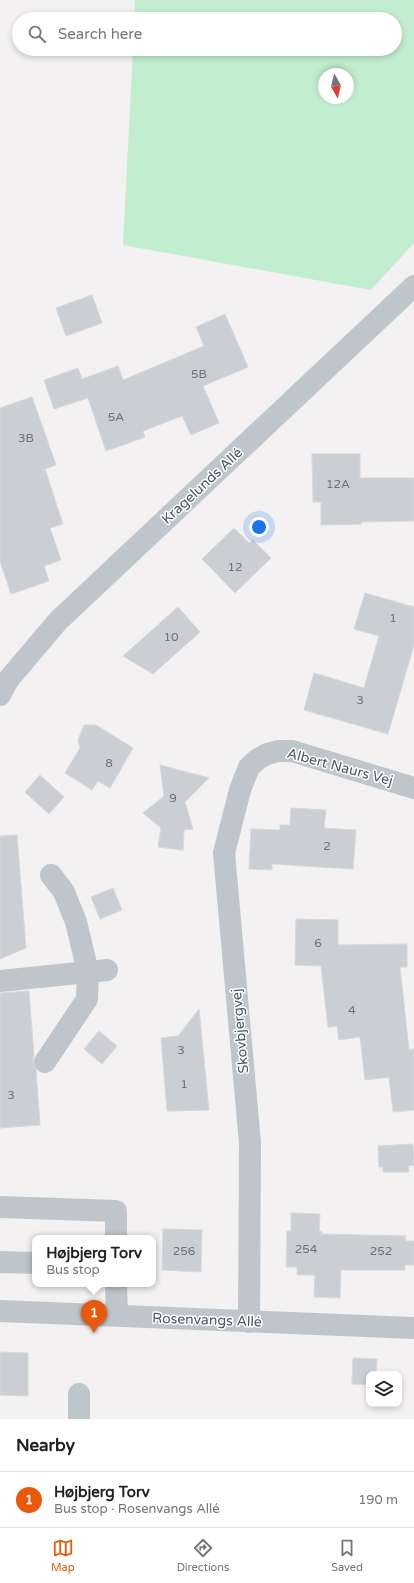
<!DOCTYPE html>
<meta charset="utf-8">
<style>
body{margin:0;font-family:"Varela Round",sans-serif;background:#f6f6f6;color:#222}
.controls{position:absolute;right:12px;bottom:12px;display:grid;overflow:hidden;border-radius:8px;box-shadow:0 2px 6px #0003}
.controls button{width:36px;height:36px;display:grid;place-items:center;padding:0;border:0;border-bottom:1px solid #e0e0e0;background:#fff;color:#222;font:20px sans-serif}
.compass{position:absolute;left:318px;top:68px;width:36px;height:36px;border-radius:50%;background:#fff;box-shadow:0 2px 6px #0003;rotate:172deg}
.you{position:absolute;left:259px;top:527px;width:14px;height:14px;margin:-10px;border:3px solid #fff;border-radius:50%;background:#1a73e8;box-shadow:0 0 0 6px #1a73e833}
.badge{display:grid;place-items:center;width:26px;height:26px;border-radius:50%;background:#ea580c;color:#fff;font-size:13px;font-weight:700}
.pin{position:absolute;translate:-50% -33px;filter:drop-shadow(0 1px 2px #0008)}
.pin::after{content:'';position:absolute;top:21px;width:14px;height:12px;background:inherit;clip-path:polygon(0 0,100% 0,50% 100%)}
.popup{position:absolute;left:32px;top:1235px;width:124px;height:52px;box-sizing:border-box;display:grid;place-content:center;border-radius:8px;background:#fff;filter:drop-shadow(0 1px 3px #0005);font-size:13px;white-space:nowrap;color:#767676}
.popup b{font-size:15px;color:#222}
.popup::after{content:'';position:absolute;left:50%;top:100%;margin-left:-8px;border:8px solid transparent;border-top-color:#fff}
.list{margin:0;padding:0;list-style:none}
h2{display:flex;justify-content:space-between;align-items:center;height:52px;margin:0;padding:0 16px;font-size:17px}
h2 small{font-size:13px;font-weight:400;color:#767676}
.list li{display:grid;grid-template-columns:26px 1fr auto;gap:12px;align-items:center;box-sizing:border-box;height:56px;padding:0 16px;border-top:1px solid #e0e0e0}
.list b{display:block;font-size:15px;white-space:nowrap}
.list p{margin:0;font-size:13px;white-space:nowrap;color:#767676}
.list em{font-size:13px;font-style:normal;color:#767676}
.icon{flex:none;width:22px;height:22px;fill:none;stroke:currentColor;stroke-width:2;stroke-linecap:round;stroke-linejoin:round}
.map{position:relative;flex:none;width:414px;height:1419px;overflow:hidden}
.search{position:absolute;background:#fff;box-shadow:0 2px 6px #0003;left:12px;right:12px;top:12px;height:44px;display:flex;align-items:center;gap:10px;box-sizing:border-box;padding:0 14px;border-radius:22px;color:#767676;font-size:15px}
.sheet{height:108px;background:#fff}
nav{display:flex;justify-content:space-around;align-items:center;box-sizing:border-box;height:56px;border-top:1px solid #e0e0e0;background:#fff;font-size:11px;color:#767676}
nav a{display:grid;justify-items:center;gap:2px}
nav .on{color:#ea580c}
.map>svg:first-child{display:block}
.green{fill:#c3edcf;fill-rule:evenodd}
.building{fill:#cbced3;stroke:#d5d8dc}
.lines{fill:none;stroke-linecap:round;stroke-linejoin:round}
.minor{stroke:#bec6cc;stroke-width:22}
.labels{text-anchor:middle;dominant-baseline:central;stroke-width:3;stroke-linejoin:round;paint-order:stroke}
.number-label{font-size:12px;fill:#6a747a}
.street-label{font-size:14px;fill:#4a565d;stroke:#fff}
</style>
<div class="map">
<svg width="414" height="1419" viewBox="0 0 414 1419">
<rect width="100%" height="100%" fill="#f3f1f1"/>
<path class="green" d="M135 0H414V243L371 290 123 245 133 49H395V19H134ZM324 74H348V98H324Z"/>
<path class="building" d="M92 295 102 323 66 336 56 308Z
M225 314 248 367 203 386 219 423 191 435 182 416 143 431 145 437 106 451 88 398 54 409 44 380 78 368 82 379 118 366 123 380 204 346 196 327Z
M32 397 56 465 45 469 63 524 50 528 61 560 44 566 49 581 11 594 0 561V408Z
M312 454H360V478H414V521L361 522V524L321 525V502H313Z
M234 528 249 543 253 540 271 558 235 593 202 559Z
M365 593 414 607V645L388 734 304 710 314 673 364 688 379 636 354 629Z
M178 607 200 632 153 674 123 656Z
M84 725H96L133 748 110 788 98 781 92 790 65 773 80 748 78 740Z
M160 765 209 778 185 802 193 829 184 830 183 850 158 847 161 828 143 813 164 796Z
M40 775 64 797 49 814 25 792Z
M291 808 326 810 324 828 356 830 353 869 272 864V870L249 869 251 829 280 830V825H290Z
M17 835 26 948 0 959V836Z
M113 888 122 910 100 919 91 897Z
M296 919 338 920V945L407 944V967H400L409 1050 414 1049V1110L393 1112 389 1077 365 1080 360 1037 339 1040 337 1026 328 1027 321 966 295 965Z
M29 991 34 1056 33 1062 36 1070 40 1125 0 1128V993Z
M199 1009 209 1110 167 1111 161 1038 178 1036Z
M99 1031 117 1046 102 1064 84 1049Z
M413 1144 414 1165 408 1166 409 1172H383V1167H379L378 1146Z
M291 1213 320 1214 319 1231 322 1232 321 1234 406 1236 405 1241H414V1265H405V1270H341L340 1298 314 1297 315 1275H297V1267H286L287 1231H291Z
M163 1229 202 1230 201 1272 162 1270Z
M0 1352 28 1353V1396L0 1395Z
M353 1358 377 1359 376 1374H369V1385L352 1384Z"/>
<g class="lines">
<path class="minor" d="M0 695 8 680 58 621 414 286
M0 981 107 970
M45 1062 87 999 88 972 76 922 64 892 51 875
M0 1207 116 1211V1238
M0 1262 35 1263
M116 1284 117 1316
M0 1311 414 1328
M249 1322 250 1143 224 853 240 790 249 767 258 759 267 754 278 751H292L414 788
M79 1394V1419"/>
</g>
<g class="labels">
<g class="number-label">
<text x="199" y="374">5B</text>
<text x="116" y="417">5A</text>
<text x="26" y="438">3B</text>
<text x="338" y="484">12A</text>
<text x="235" y="567">12</text>
<text x="393" y="618">1</text>
<text x="171" y="637">10</text>
<text x="360" y="700">3</text>
<text x="109" y="763">8</text>
<text x="173" y="798">9</text>
<text x="327" y="846">2</text>
<text x="318" y="943">6</text>
<text x="352" y="1010">4</text>
<text x="181" y="1050">3</text>
<text x="184" y="1084">1</text>
<text x="11" y="1095">3</text>
<text x="306" y="1249">254</text>
<text x="184" y="1251">256</text>
<text x="381" y="1251">252</text>
</g>
<g class="street-label">
<text transform="translate(202 486) rotate(-43)">Kragelunds Allé</text>
<text transform="translate(340 767) rotate(15)">Albert Naurs Vej</text>
<text transform="translate(240 1031) rotate(-95)">Skovbjergvej</text>
<text transform="translate(207 1320) rotate(2)">Rosenvangs Allé</text>
</g>
</g>
</svg>
<div class="controls">
<button><svg class="icon" aria-label="layers" viewBox="0 0 24 24"><path d="M12 4l9 5-9 5-9-5zM3 14l9 5 9-5"/></svg></button>
</div>
<svg class="compass" viewBox="-18 -18 36 36"><path d="M0-13l5 13h-10z" fill="#e53935"/><path d="M0 13l5-13h-10z" fill="#767676"/></svg>
<div class="you"></div>
<div class="pin badge" style="left:94px;top:1333px">1</div>
<div class="popup"><b>Højbjerg Torv</b>Bus stop</div>
<div class="search"><svg class="icon" aria-label="search" viewBox="0 0 24 24"><circle cx="10" cy="10" r="6"/><path d="M15 15l6 6"/></svg>Search here</div>
</div>
<section class="sheet">
<h2>Nearby<small></small></h2>
<ul class="list">
<li><span class="badge">1</span><div><b>Højbjerg Torv</b><p>Bus stop · Rosenvangs Allé</p></div><em>190 m</em></li>
</ul>
</section>
<nav>
<a class="on"><svg class="icon" aria-label="map" viewBox="0 0 24 24"><path d="M3 6l6-2 6 2 6-2v14l-6 2-6-2-6 2zM9 4v14M15 6v14"/></svg>Map</a>
<a><svg class="icon" aria-label="directions" viewBox="0 0 24 24"><path d="M12 3l9 9-9 9-9-9zM9 14v-3h6M13 9l2 2-2 2"/></svg>Directions</a>
<a><svg class="icon" aria-label="saved" viewBox="0 0 24 24"><path d="M7 4h10v16l-5-4-5 4z"/></svg>Saved</a>
</nav>
